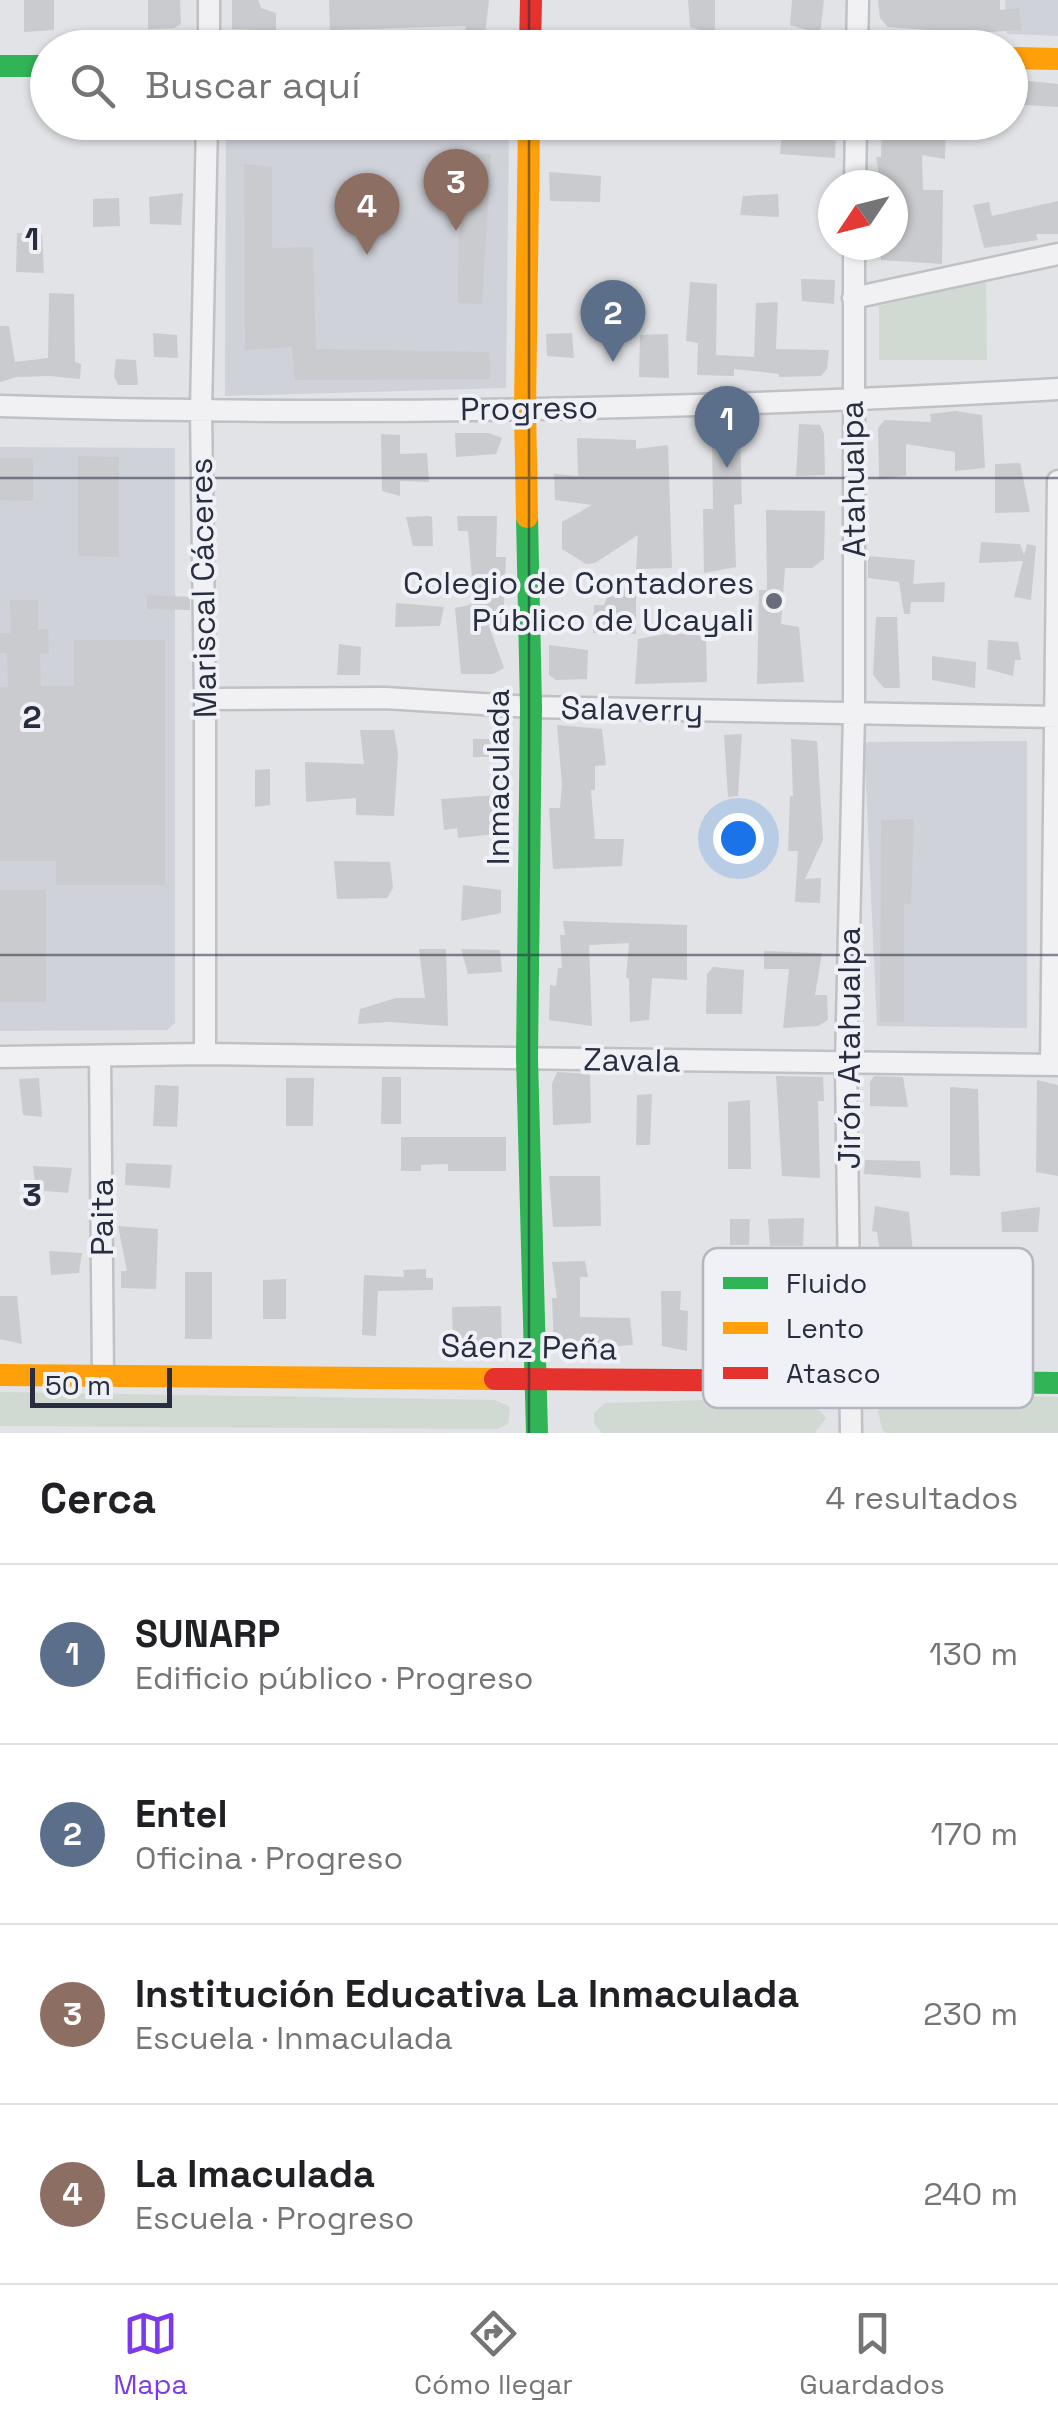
<!DOCTYPE html>
<html lang="es">
<meta charset="utf-8">
<style>
body{margin:0;font-family:"Space Grotesk",sans-serif;background:#f6f6f6;color:#202124}
.compass{position:absolute;left:818px;top:170px;width:90px;height:90px;border-radius:50%;background:#fff;box-shadow:0 2px 8px #0004;rotate:235deg}
.scale{position:absolute;left:30px;bottom:25px;width:142px;box-sizing:border-box;padding-left:10px;border:5px solid #282e3f;border-top:0;font-size:28px;line-height:35px;white-space:nowrap;color:#282e3f;-webkit-text-stroke:8px #eff1f6;paint-order:stroke}
.you{position:absolute;left:738px;top:838px;width:35px;height:35px;margin:-25px;border:8px solid #fff;border-radius:50%;background:#1a73e8;box-shadow:0 0 0 15px #1a73e833}
.badge{display:grid;place-items:center;width:65px;height:65px;border-radius:50%;background:#7c3aed;color:#fff;font-size:32px;font-weight:700}
.pin{position:absolute;translate:-50% -82px;filter:drop-shadow(0 2px 5px #0008)}
.pin::after{content:'';position:absolute;top:52px;width:35px;height:30px;background:inherit;clip-path:polygon(0 0,100% 0,50% 100%)}
.list{margin:0;padding:0;list-style:none}
h2{display:flex;justify-content:space-between;align-items:center;height:130px;margin:0;padding:0 40px;font-size:42px}
h2 small{font-size:32px;font-weight:400;color:#757577}
.list li{display:grid;grid-template-columns:65px 1fr auto;gap:30px;align-items:center;box-sizing:border-box;height:180px;padding:0 40px;border-top:2px solid #e0e0e0}
.list b{display:block;font-size:38px;white-space:nowrap}
.list p{margin:0;font-size:32px;white-space:nowrap;color:#757577}
.list em{font-size:32px;font-style:normal;color:#757577}
.icon{flex:none;width:55px;height:55px;fill:none;stroke:currentColor;stroke-width:2;stroke-linecap:round;stroke-linejoin:round}
.map{position:relative;flex:none;width:1058px;height:1433px;overflow:hidden}
.search{position:absolute;background:#fff;box-shadow:0 2px 8px #0004;left:30px;right:30px;top:30px;height:110px;display:flex;align-items:center;gap:25px;box-sizing:border-box;padding:0 35px;border-radius:55px;color:#757577;font-size:38px}
.sheet{height:850px;background:#fff}
nav{display:flex;justify-content:space-around;align-items:center;box-sizing:border-box;height:140px;border-top:2px solid #e0e0e0;background:#fff;font-size:28px;color:#757577}
nav a{display:grid;justify-items:center;gap:5px}
nav .on{color:#7c3aed}
.map>svg:first-child{display:block}
.built{fill:#cfd2d9}
.green{fill:#d0dad2}
.building{fill:#cacbce}
.lines{fill:none;stroke-linecap:round;stroke-linejoin:round}
.street-casing{stroke:#bfc1c4;stroke-width:25}
.street{stroke:#f1f1f3;stroke-width:20}
.fast{stroke:#30b455;stroke-width:22}
.slow{stroke:#ff9f0a;stroke-width:22}
.jam{stroke:#e5322d;stroke-width:22}
.grid{fill:none;stroke:#282e3f;stroke-width:2.5;stroke-opacity:0.55}
.poi-dot{fill:#696d79;stroke:#eff1f6;stroke-width:4}
.labels{text-anchor:middle;dominant-baseline:central;stroke-width:8;stroke-linejoin:round;paint-order:stroke}
.street-label{font-size:32px;fill:#282e3f;stroke:#eff1f6}
.poi-label{font-size:32px;fill:#282e3f;stroke:#eff1f6;text-anchor:end}
.key{fill:#eff1f6;stroke:#b3b6bf;stroke-width:2.5}
.key-label{font-size:28px;fill:#282e3f}
.grid-label{font-size:32px;text-anchor:middle;font-weight:bold;fill:#282e3f;stroke:#eff1f6;stroke-width:8;stroke-linejoin:round;paint-order:stroke}
</style>
<div class="map">
<svg width="1058" height="1433" viewBox="0 0 1058 1433">
<rect width="100%" height="100%" fill="#e1e3e6"/>
<path class="built" d="M1005 0H1058V36L1007 34Z
M226 123H509L506 388 225 396Z
M0 447 175 448V1023L167 1030 0 1031Z
M1027 741V1028L877 1026 864 742Z"/>
<path class="green" d="M986 280 987 360H879V306Z
M0 1392 495 1400 510 1407 508 1424 497 1429 0 1426Z
M886 1394 1058 1397V1433H886L882 1429 878 1411Z
M808 1397 826 1418 815 1433H602L594 1424V1413L605 1403Z"/>
<path class="building" d="M24 0H54V30L24 32Z
M148 0H180L181 24 174 28 148 29Z
M232 0H258L261 8 276 13V31L232 29Z
M329 0H489L485 34 465 31 466 26 330 30Z
M688 0H715V34L690 27Z
M792 0H824L820 34 790 25Z
M878 0H1000V10L1019 8 1022 30 972 33 888 27 880 18Z
M1021 80 1058 84V107L1010 104V82L1021 83Z
M882 122H946L945 159 922 155 923 190H943L942 264 881 260V245H893V185H881L876 157H881Z
M799 129 836 131 835 158 780 154 782 132 798 133Z
M459 154H491L482 304 458 303Z
M244 164 272 167V248L313 247 316 349 489 352 491 379 295 380 292 347 245 350Z
M549 172 601 176 600 202 550 201Z
M183 193 181 225 150 224 149 197Z
M778 194 779 217 740 215 743 196Z
M119 198 120 226 93 227V199Z
M1058 201V234H1036L1038 240 984 248 973 205 989 202 992 216Z
M17 233 42 234 44 273 16 272Z
M801 279 835 280 834 304 802 301Z
M690 282 717 284 716 355 754 357 756 303 778 302 776 349 829 350 827 369 821 376 779 377V374L734 369V376L697 375 698 343 686 341Z
M49 293 74 294 75 362 81 364 80 379 49 376 17 377 0 382V326H9L15 362 48 358Z
M153 333 177 335 178 358 154 357Z
M572 333 574 358 547 356 546 334Z
M668 334 669 378 639 377 640 335Z
M116 359 136 360 138 385H118L114 376Z
M955 411 982 415 985 468 955 471V452L906 444V476L879 479 878 428 885 420 931 422 930 414Z
M799 424 820 425 824 434 825 475 796 476Z
M712 432H740L742 504 734 505 736 567 704 573 703 509H713Z
M455 433H489L502 438 496 454 456 457Z
M381 434 400 435V454L427 453 429 482 400 481V496L382 491Z
M577 438 636 440V449L668 445 672 568 636 569 638 535 595 563 586 564 562 549V522L592 505 555 500 554 474 578 476Z
M78 456 119 457V557L78 556Z
M0 458H33V501L0 500Z
M1020 463 1030 512 995 513V464Z
M766 510 825 511 824 559 812 568H785L781 624 799 627 804 682 757 684 759 590H767Z
M428 516 432 517 433 546H413L406 517Z
M457 516H497L496 557H506L503 626H489L504 668 493 674H461L455 608 474 604 468 531H458Z
M981 542 1020 544 1024 555 1027 544 1036 546 1031 600 1014 597 1023 561 979 563Z
M868 556 915 560 913 584 945 582 944 602H911L910 614H904L899 582 868 578Z
M611 588 636 589V634L593 633 594 605H604Z
M147 595 190 597V610L147 609Z
M10 600H38V630L48 629 49 653 40 654 41 686H74V640H165V885H56V861H0V687H8L7 653H0V633H11Z
M396 603 444 607 440 626 395 627Z
M876 617H897L900 688H884L873 675Z
M670 633 706 636 707 682 635 684 638 639Z
M988 640 1018 642 1021 660H1015L1013 676 987 669Z
M339 644 361 647 360 675H337Z
M549 645 588 650 587 679 556 680 549 675Z
M932 656 976 662 975 688 932 680Z
M557 725 602 729 606 765 595 766V790H591L595 839H624L622 866 553 869 549 808H560L562 785Z
M360 730H394L398 754 394 816 356 815V798L306 802 305 762 364 764Z
M742 734 738 796 728 797 724 735Z
M473 739H505V757H473Z
M791 739 817 741 823 840 805 879 821 878 820 903 795 902 798 851H788L790 796H793Z
M270 769V805L255 807V770Z
M497 795 506 833 458 838 457 828 444 830 441 799Z
M914 819 911 904H904V1022H880L881 820Z
M334 861 390 862 393 888 387 898 337 899Z
M463 885 501 890V913L461 921Z
M0 890H46V1002H0Z
M563 921 687 925V980L652 978 649 1020 630 1022 629 978H626L629 943 589 945 592 1026 549 1020 550 985 556 986 558 968H562L560 935H565Z
M419 949H446L448 1026 389 1022 358 1024 360 1009 396 998H425Z
M461 949 500 950 502 972 468 974Z
M764 951 822 953 815 995H827L828 1020 818 1026 783 1028 789 969H764Z
M713 967 744 970 742 1014H706L707 974Z
M557 1072 590 1074 591 1123 553 1125 552 1084Z
M776 1076 823 1077 824 1101H818L820 1178 782 1176Z
M874 1076 903 1077 908 1107 870 1106V1082Z
M382 1077H401V1124H381Z
M39 1078 42 1117 23 1115 19 1079Z
M286 1078H314L313 1126H286Z
M1037 1080 1058 1085V1176L1036 1172Z
M155 1085 179 1086 177 1127 153 1126Z
M950 1087 978 1089 980 1176 950 1175Z
M652 1094 650 1145H636L637 1095Z
M750 1100 751 1169H728V1102Z
M401 1137H506V1171H448V1164L421 1165V1171H401Z
M865 1160 920 1161 921 1178 864 1174Z
M126 1163 172 1165 170 1188 125 1185Z
M33 1166 72 1168 68 1193 36 1190Z
M549 1176H600L601 1226 553 1227Z
M875 1206 909 1212 914 1262 881 1260 877 1232 872 1231Z
M1040 1207 1038 1232H1002L1001 1212Z
M804 1218 803 1246H770L768 1219Z
M730 1219H750L749 1245H730Z
M118 1226 158 1229 156 1289 121 1288V1271H127Z
M49 1251 82 1253 79 1273 51 1275Z
M585 1261 588 1277H580V1317L630 1318 633 1345 583 1349 554 1347 552 1298H557L552 1262Z
M426 1269V1278H433V1290L378 1291 376 1336 362 1335 364 1275 404 1277 403 1270Z
M185 1272H212V1339H185Z
M286 1279V1319H263V1280Z
M661 1291H681L680 1310 688 1311 687 1351 662 1346Z
M0 1296H17L22 1344 0 1339Z
M501 1306 502 1345 453 1346 452 1307Z"/>
<g class="lines">
<g class="street-casing">
<path id="street" d="M209 48V0
M857 48 858 0
M855 185 856 122
M853 298 1058 254
M0 406C353 417 706 409 1058 389
M205 699 385 698 531 707 1058 717
M205 1054V699L201 411 207 122
M0 1057 205 1054 1058 1065
M100 1057 103 1376
M1051 1065 1058 481
M851 1433 846 1064 854 713V245"/>
</g>
<use href="#street" class="street"/>
<path class="fast" d="M0 66H48
M527 517 531 707 527 1058 537 1433
M839 1381 1058 1383"/>
<path class="slow" d="M1010 58 1058 59
M527 517 525 409 529 122
M0 1375 495 1379"/>
<path class="jam" d="M530 48 531 0
M495 1379 839 1381"/>
</g>
<path class="grid" d="M529 0V48M529 122V1433M0 478H1058M0 955H1058"/>
<circle class="poi-dot" cx="774" cy="601" r="10"/>
<g class="labels">
<g class="street-label">
<text transform="translate(529 408) rotate(-1)">Progreso</text>
<text transform="translate(853 479) rotate(-91)">Atahualpa</text>
<text transform="translate(203 588) rotate(-91)">Mariscal Cáceres</text>
<text transform="translate(632 709) rotate(1)">Salaverry</text>
<text transform="translate(498 777) rotate(-90)">Inmaculada</text>
<text transform="translate(849 1048) rotate(-90)">Jirón Atahualpa</text>
<text transform="translate(632 1060) rotate(1)">Zavala</text>
<text transform="translate(102 1217) rotate(-90)">Paita</text>
<text transform="translate(529 1347) rotate(1)">Sáenz Peña</text>
</g>
<g class="poi-label">
<text x="754" y="583">Colegio de Contadores<tspan x="754" dy="37">Público de Ucayali</tspan></text>
</g>
</g>
<rect x="703" y="1248" width="330" height="160" rx="15" class="key"/>
<rect x="723" y="1277" width="45" height="12" fill="#30b455"/>
<rect x="723" y="1322" width="45" height="12" fill="#ff9f0a"/>
<rect x="723" y="1367" width="45" height="12" fill="#e5322d"/>
<g class="key-label">
<text x="786" y="1293">Fluido</text>
<text x="786" y="1338">Lento</text>
<text x="786" y="1383">Atasco</text>
</g>
<g class="grid-label">
<text x="32" y="250">1</text>
<text x="32" y="728">2</text>
<text x="32" y="1206">3</text>
</g>
</svg>
<svg class="compass" viewBox="-18 -18 36 36"><path d="M0-13l5 13h-10z" fill="#e53935"/><path d="M0 13l5-13h-10z" fill="#757577"/></svg>
<div class="scale">50 m</div>
<div class="you"></div>
<div class="pin badge" style="left:727px;top:468px;background:#5c6f8a">1</div>
<div class="pin badge" style="left:613px;top:362px;background:#5c6f8a">2</div>
<div class="pin badge" style="left:456px;top:231px;background:#8d6e63">3</div>
<div class="pin badge" style="left:367px;top:255px;background:#8d6e63">4</div>
<div class="search"><svg class="icon" aria-label="search" viewBox="0 0 24 24"><circle cx="10" cy="10" r="6"/><path d="M15 15l6 6"/></svg>Buscar aquí</div>
</div>
<section class="sheet">
<h2>Cerca<small>4 resultados</small></h2>
<ul class="list">
<li><span class="badge" style="background:#5c6f8a">1</span><div><b>SUNARP</b><p>Edificio público · Progreso</p></div><em>130 m</em></li>
<li><span class="badge" style="background:#5c6f8a">2</span><div><b>Entel</b><p>Oficina · Progreso</p></div><em>170 m</em></li>
<li><span class="badge" style="background:#8d6e63">3</span><div><b>Institución Educativa La Inmaculada</b><p>Escuela · Inmaculada</p></div><em>230 m</em></li>
<li><span class="badge" style="background:#8d6e63">4</span><div><b>La Imaculada</b><p>Escuela · Progreso</p></div><em>240 m</em></li>
</ul>
</section>
<nav>
<a class="on"><svg class="icon" aria-label="map" viewBox="0 0 24 24"><path d="M3 6l6-2 6 2 6-2v14l-6 2-6-2-6 2zM9 4v14M15 6v14"/></svg>Mapa</a>
<a><svg class="icon" aria-label="directions" viewBox="0 0 24 24"><path d="M12 3l9 9-9 9-9-9zM9 14v-3h6M13 9l2 2-2 2"/></svg>Cómo llegar</a>
<a><svg class="icon" aria-label="saved" viewBox="0 0 24 24"><path d="M7 4h10v16l-5-4-5 4z"/></svg>Guardados</a>
</nav>
